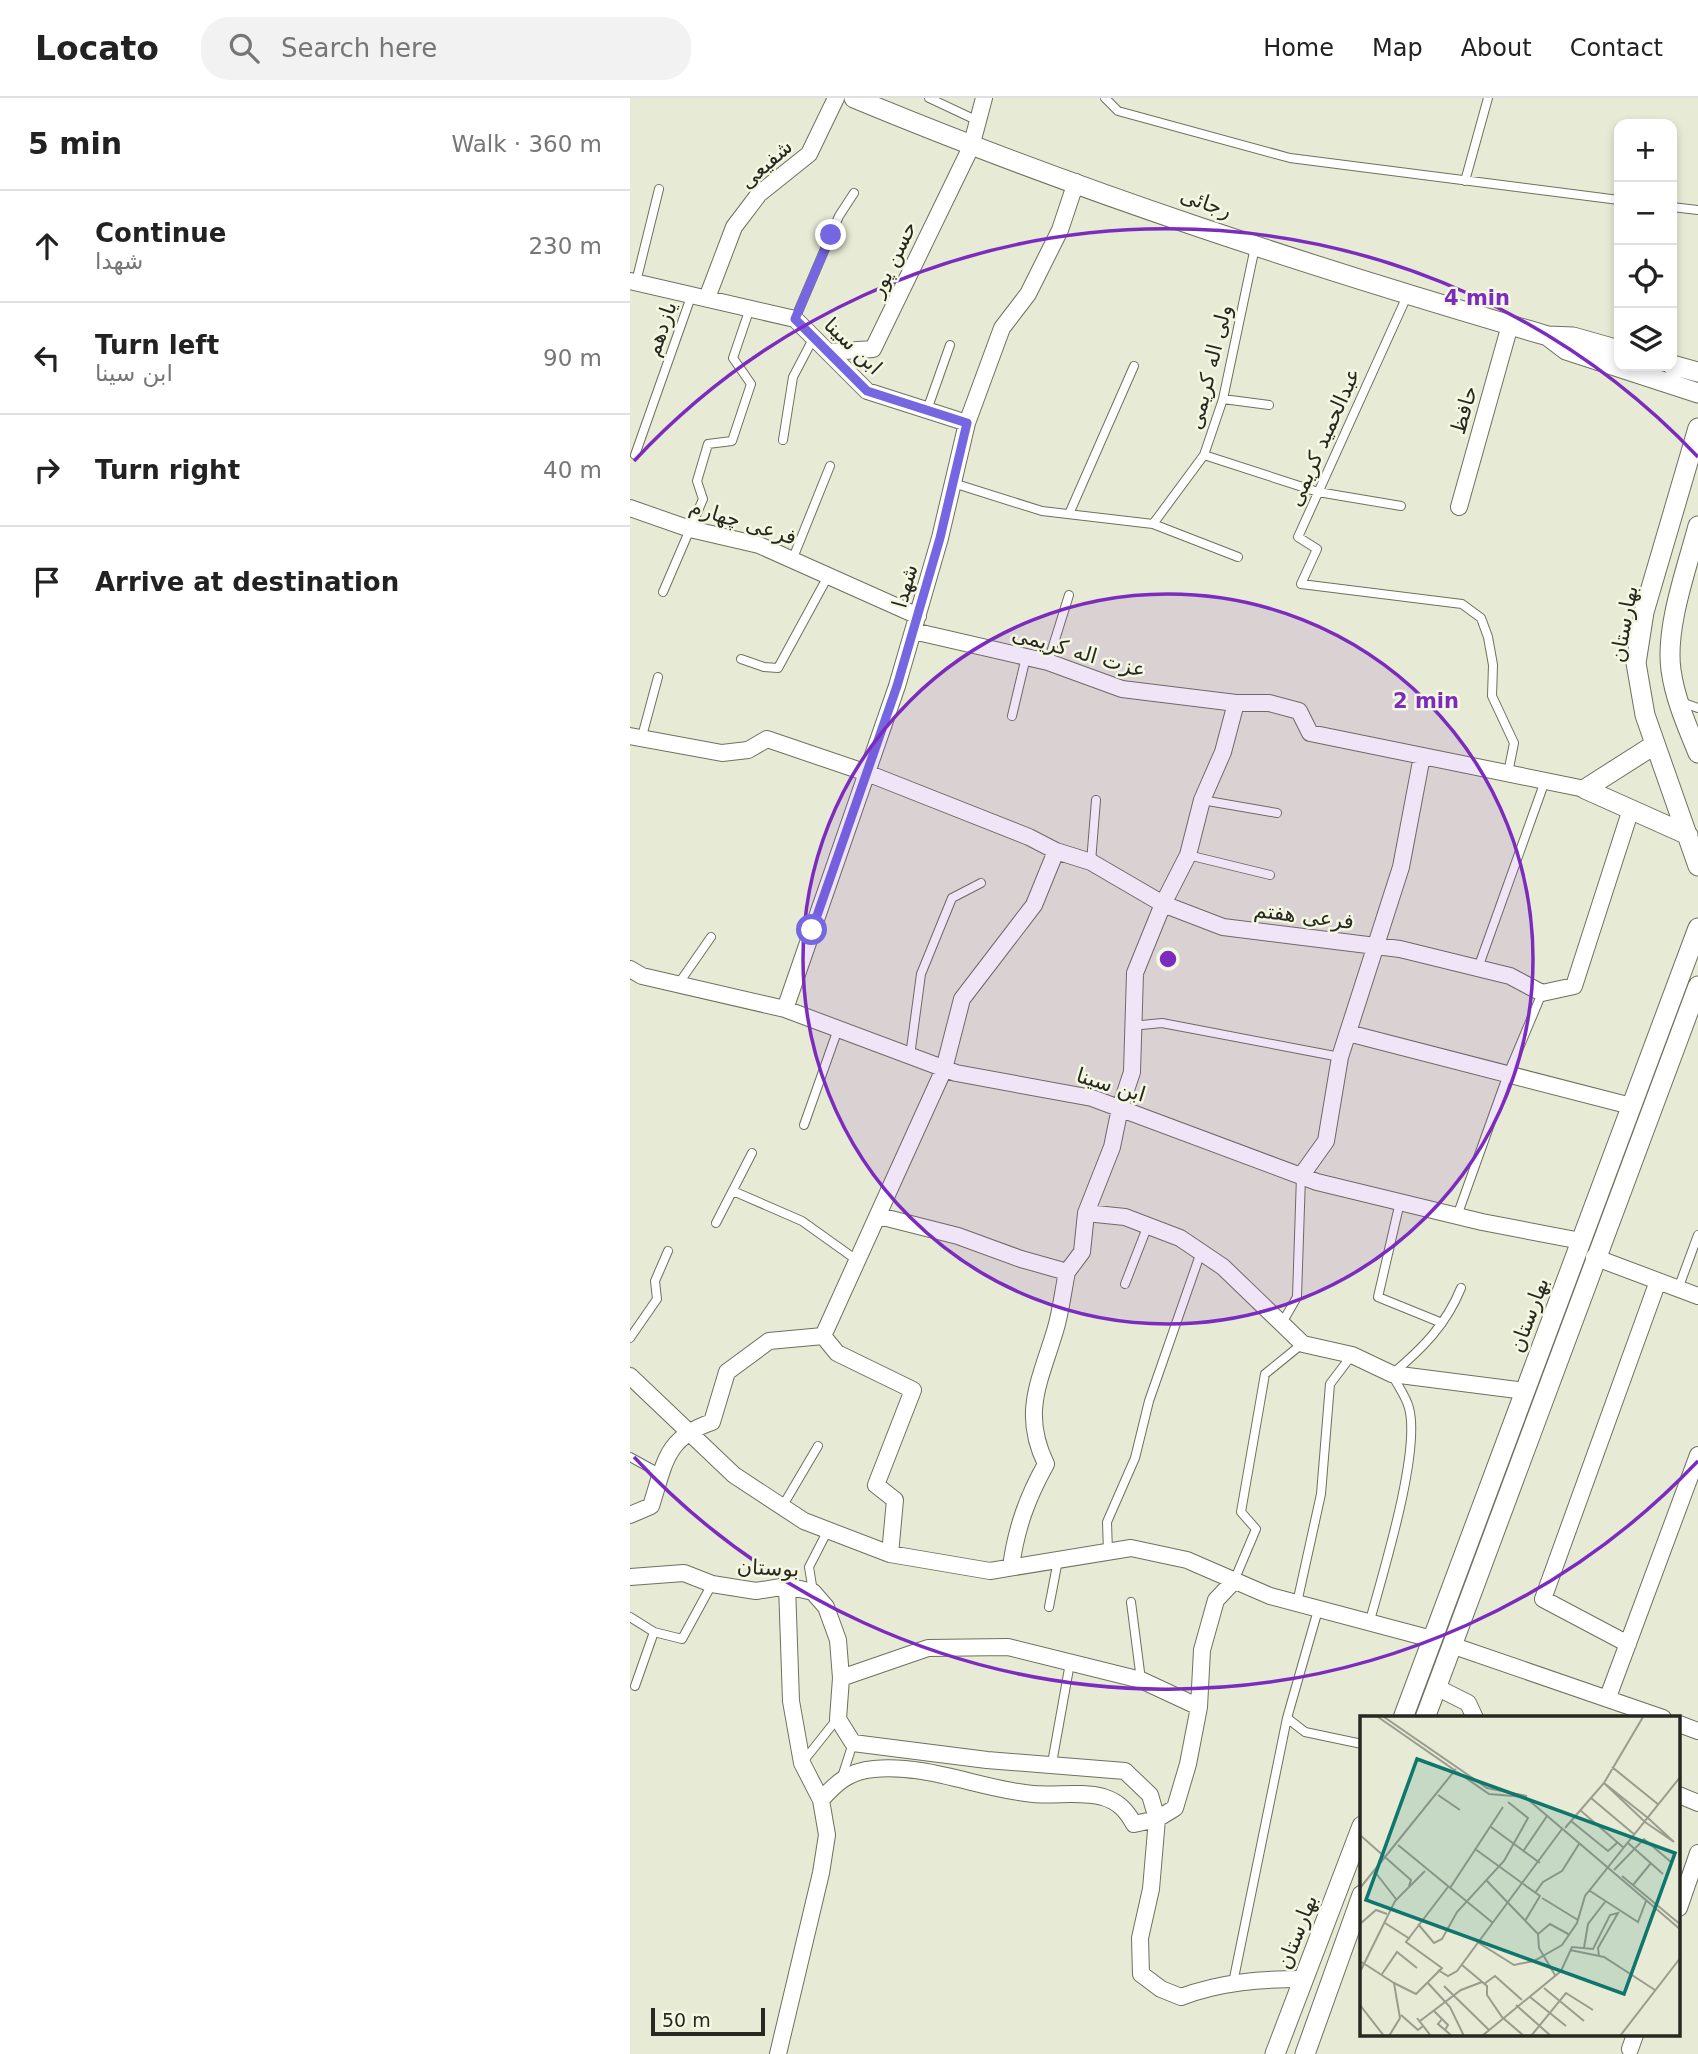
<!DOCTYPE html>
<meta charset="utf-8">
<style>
body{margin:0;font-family:"DejaVu Sans",Vazirmatn,sans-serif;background:#f2f2f2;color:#222}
.controls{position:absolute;right:21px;top:21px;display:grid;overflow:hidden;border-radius:14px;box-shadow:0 4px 10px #0003}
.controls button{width:63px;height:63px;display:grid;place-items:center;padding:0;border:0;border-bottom:2px solid #e0e0e0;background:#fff;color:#222;font:35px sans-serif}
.scale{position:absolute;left:21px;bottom:18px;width:114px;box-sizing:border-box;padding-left:7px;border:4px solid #272820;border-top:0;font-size:19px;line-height:24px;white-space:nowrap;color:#272820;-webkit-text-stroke:5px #f4f8e2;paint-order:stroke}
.stop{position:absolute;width:21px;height:21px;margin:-16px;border:5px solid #7567e2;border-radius:50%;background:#fff}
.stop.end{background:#7567e2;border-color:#fff;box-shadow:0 2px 7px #0008}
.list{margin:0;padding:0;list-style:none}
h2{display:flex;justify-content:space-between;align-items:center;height:91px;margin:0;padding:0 28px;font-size:30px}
h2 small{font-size:23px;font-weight:400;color:#767676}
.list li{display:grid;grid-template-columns:46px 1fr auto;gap:21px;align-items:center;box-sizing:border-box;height:112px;padding:0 28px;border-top:2px solid #e0e0e0}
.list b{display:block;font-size:26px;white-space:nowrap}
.list p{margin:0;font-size:23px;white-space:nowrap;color:#767676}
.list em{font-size:23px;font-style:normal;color:#767676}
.icon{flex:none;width:38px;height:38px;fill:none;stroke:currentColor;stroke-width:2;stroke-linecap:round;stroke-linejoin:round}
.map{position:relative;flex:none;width:1068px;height:1956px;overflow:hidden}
header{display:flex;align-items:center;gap:42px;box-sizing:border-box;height:98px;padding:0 35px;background:#fff;border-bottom:2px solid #e0e0e0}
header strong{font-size:33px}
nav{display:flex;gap:38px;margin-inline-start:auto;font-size:24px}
.search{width:490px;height:63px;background:#f2f2f2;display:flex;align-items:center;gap:18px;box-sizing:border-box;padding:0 24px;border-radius:28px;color:#767676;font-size:26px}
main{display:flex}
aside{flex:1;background:#fff}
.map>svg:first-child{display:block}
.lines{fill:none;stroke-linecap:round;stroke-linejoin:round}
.service-casing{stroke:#6e715e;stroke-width:10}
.minor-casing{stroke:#6e715e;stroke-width:18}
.tertiary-casing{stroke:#6e715e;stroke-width:21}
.service{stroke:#fff;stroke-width:8}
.minor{stroke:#fff;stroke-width:16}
.tertiary{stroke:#fff;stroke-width:19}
.route{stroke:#7567e2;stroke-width:9}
.ring{fill:none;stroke:#7b2cbf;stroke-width:3.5}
.labels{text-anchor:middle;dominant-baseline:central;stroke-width:5;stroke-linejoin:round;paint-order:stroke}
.street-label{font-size:21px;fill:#272820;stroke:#f4f8e2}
.inset-road{fill:none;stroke:#9a9c8d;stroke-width:2}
.view{fill:#0f766e;fill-opacity:0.15;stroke:#0f766e;stroke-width:3.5}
.inset-edge{fill:none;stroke:#272820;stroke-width:3.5}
.centre{fill:#7b2cbf;stroke:#f4f8e2;stroke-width:3.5}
.ring-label{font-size:21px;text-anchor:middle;font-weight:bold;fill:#7b2cbf;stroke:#f4f8e2;stroke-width:5;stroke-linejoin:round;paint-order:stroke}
</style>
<header>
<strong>Locato</strong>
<div class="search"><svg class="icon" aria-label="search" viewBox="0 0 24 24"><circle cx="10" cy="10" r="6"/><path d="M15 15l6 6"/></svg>Search here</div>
<nav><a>Home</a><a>Map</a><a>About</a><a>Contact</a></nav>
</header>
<main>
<aside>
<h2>5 min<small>Walk · 360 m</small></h2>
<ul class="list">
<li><svg class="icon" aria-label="ahead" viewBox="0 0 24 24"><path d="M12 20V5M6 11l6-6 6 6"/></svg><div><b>Continue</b><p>شهدا</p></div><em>230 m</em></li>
<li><svg class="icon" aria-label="left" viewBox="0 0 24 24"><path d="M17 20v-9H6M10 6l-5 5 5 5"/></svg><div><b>Turn left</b><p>ابن سینا</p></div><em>90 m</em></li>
<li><svg class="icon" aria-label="right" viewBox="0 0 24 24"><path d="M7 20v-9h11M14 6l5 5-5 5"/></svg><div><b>Turn right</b></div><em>40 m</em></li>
<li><svg class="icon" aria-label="arrive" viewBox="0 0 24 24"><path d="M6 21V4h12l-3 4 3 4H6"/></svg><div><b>Arrive at destination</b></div></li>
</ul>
</aside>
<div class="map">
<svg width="1068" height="1956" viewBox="0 0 1068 1956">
<rect width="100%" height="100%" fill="#e7ead5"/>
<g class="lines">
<g class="service-casing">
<path id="service" d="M299 0 348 23
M475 0 488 13 660 60 989 102
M835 83 858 0
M1042 109 1068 112
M6 184 29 91
M777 198 668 439 687 451 671 486 832 506 851 520 858 539 863 567 862 598 884 645 878 675
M165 221 209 118 224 95
M593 301 639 307
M297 312 320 247
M153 342 163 279 184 239
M5 357 62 196
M574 357 688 394 771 408
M323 385 412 413 523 426 608 459
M439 416 504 268
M523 426 574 357 593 301 625 149
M163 460 200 368
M33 494 73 401 67 383 78 346 102 343 121 286 103 260 120 210
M111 561 134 569 148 570 197 480
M418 564 439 497
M1051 604 1068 610
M382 618 396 559
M11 642 28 579
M572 702 647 715
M558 757 640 777
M461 764 466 702
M848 870 915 683
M49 885 81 839
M501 928 532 925 710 959
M280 958 291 876 322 800 351 785
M174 1027 208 931
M103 1093 172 1123 228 1163
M770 1104 748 1199 812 1225
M827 1118 878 976 912 895
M86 1125 122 1055
M495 1186 518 1127
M1048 1191 1068 1137
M652 1225 667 1199 671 1078
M0 1240 27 1201 25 1183 38 1153
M0 1359 31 1376
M152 1409 188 1348
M478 1454 477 1424 505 1360 519 1303 571 1154
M604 1483 626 1431 611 1414 635 1276 672 1246
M183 1494 179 1469 198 1432
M501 1504 511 1582
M667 1505 691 1396 700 1286 722 1257
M419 1509 428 1462
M688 1512 657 1620 675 1634 732 1646
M0 1519 24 1534
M739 1526C752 1478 791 1354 779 1310 776 1298 767 1287 762 1276 792 1251 816 1227 831 1190
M5 1588 24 1534 52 1541 82 1486
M172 1665 207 1621
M422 1665 440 1565
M212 1679 223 1645
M603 1885 657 1620"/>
</g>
<g class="minor-casing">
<path id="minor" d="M0 183 165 221 237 293 337 325
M77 200 104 129 129 96 179 56 206 0
M199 254 243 251 341 49 354 0
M829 409 880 227
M0 410 60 431 129 447 288 518
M283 533 418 564 492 591 606 605H639L669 613 680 635 955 691
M0 638 92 655 118 652 137 641 237 675 399 739 426 753 461 764 533 806 593 829 770 851 880 878 912 895 944 888 1001 711
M0 871 12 878 155 911 326 975 462 1000 687 1084 852 1124 951 1143
M155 911 267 588 310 440 337 325 372 230 398 196 430 132 446 84
M718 935 1001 1008
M671 1078 696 1043 710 959 771 769 792 658
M456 1115 495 1119 550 1140 593 1169 673 1246 722 1257 762 1276 895 1293
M249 1118 328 1138 391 1161 437 1174 452 1154 456 1115 482 1049 490 1010 502 974 505 875 533 806 558 757 572 702 593 654 606 605
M964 1159 1068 1198
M193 1238 207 1255 283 1292 246 1387 265 1402 260 1456
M0 1278 104 1377 174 1423 260 1456 360 1473 501 1450 557 1462 640 1498 802 1541
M0 1417 21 1408C35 1365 35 1340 82 1324L97 1274 139 1243 193 1238 314 971 332 901 404 807 426 753
M381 1469C386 1431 397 1400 416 1366 391 1315 410 1283 425 1233 431 1214 433 1193 437 1174
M0 1479 54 1475 82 1486 126 1493 157 1488 183 1494 196 1509 208 1542 211 1580 208 1621 223 1645 357 1662 495 1673 520 1697 527 1721 504 1726C496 1712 489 1704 473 1699 452 1693 425 1698 403 1696 349 1691 299 1666 244 1671 219 1673 206 1685 191 1702
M604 1483 586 1502 572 1552 569 1609 558 1666 545 1710 527 1721 521 1791 510 1840 511 1876 531 1891 551 1899C591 1884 631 1881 673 1881
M998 1546 913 1501 1028 1183
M821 1547 1033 1620
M211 1580 298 1550 378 1549 511 1582 569 1609
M806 1589 838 1605 845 1620
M978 1599 1068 1357
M1049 1626 1068 1633
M1049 1697 1068 1705
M1049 1810 1068 1755
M1000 1951 1005 1937
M148 1956 191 1775 197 1737 191 1702 172 1665 161 1603 157 1488"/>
</g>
<g class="tertiary-casing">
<path id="tertiary" d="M224 0C450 94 684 170 918 238L943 239 989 252
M919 239 936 252 1068 295
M1042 267 1068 274
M1068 330 1014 514 1006 565 1015 617 1068 768
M1068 428C1057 470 1035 529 1041 572 1045 601 1057 628 1068 655
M1024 647 955 691 1058 737
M773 1620 1068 830
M795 1620 1068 888
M645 1956 732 1728
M675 1956 732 1797"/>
</g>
<use href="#service" class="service"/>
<use href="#minor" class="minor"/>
<use href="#tertiary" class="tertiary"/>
</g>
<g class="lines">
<path class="route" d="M182 832 267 588 310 440 337 325 237 293 165 221 201 137"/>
</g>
<circle cx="538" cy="861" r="365" fill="#7b2cbf" fill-opacity=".12"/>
<g class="ring">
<circle cx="538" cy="861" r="365"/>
<path d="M1068 1363A730 730 0 0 1 4 1359M4 363A730 730 0 0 1 1068 359"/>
</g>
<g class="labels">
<g class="street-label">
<text transform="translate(136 66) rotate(-42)">شفیعی</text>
<text transform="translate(576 105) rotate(19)">رجائی</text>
<text transform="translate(263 161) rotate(-64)">حسن پور</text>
<text transform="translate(31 231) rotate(-71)">یازدهم</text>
<text transform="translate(223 248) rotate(44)">ابن سینا</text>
<text transform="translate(580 269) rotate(-76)">ولی اله کریمی</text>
<text transform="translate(834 312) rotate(-74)">حافظ</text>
<text transform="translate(694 339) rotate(-66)">عبدالحمید کریمی</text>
<text transform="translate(113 424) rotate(17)">فرعی چهارم</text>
<text transform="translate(275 488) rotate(-74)">شهدا</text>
<text transform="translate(994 526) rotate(-80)">بهارستان</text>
<text transform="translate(449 554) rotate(16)">عزت اله کریمی</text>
<text transform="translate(674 818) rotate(7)">فرعی هفتم</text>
<text transform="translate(481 987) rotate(17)">ابن سینا</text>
<text transform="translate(899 1217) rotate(-70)">بهارستان</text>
<text transform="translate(138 1470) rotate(3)">بوستان</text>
<text transform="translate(667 1834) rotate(-69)">بهارستان</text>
</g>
</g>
<g transform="translate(730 1618)">
<rect width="320" height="320" fill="#e7ead5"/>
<path class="inset-road" d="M18 1 129 78 165 81 321 214M24 1 127 72 167 80M252 51 299 89M244 67 288 102 314 126 285 106ZM78 79 100 94M231 82 275 119M220 94 264 132M211 105 248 135 258 126M131 111 180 147M205 112 244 67 283 1M0 119 51 164 49 170M268 127 303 158M38 129 133 207M115 133 180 180 165 205M164 134 187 100M254 154 284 123 311 146M15 156 36 183M262 160 321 209M126 164 178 218 179 232 195 259M273 169 291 147M0 172 96 53M90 172 143 91M230 175 278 206 286 185M175 177 183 166 202 155 219 128M182 182 218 204M25 207 50 223M0 208 16 194 27 198M58 208 74 227 82 223 97 196 144 145 168 102 148 86M178 218 190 208 210 219M119 227 154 249 174 245 202 229 217 207 225 180 321 60M224 232 228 208 245 186M210 234 244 241 295 274M0 245 34 267 40 302 29 320M102 249 127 270V279L142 301 164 320M78 254 88 260 97 255 202 113M0 256 35 185 65 155M22 258 37 236 57 252M67 266 90 291 104 320M34 267 56 278 82 252 46 226 88 171M124 268 135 260 162 284M84 270 129 314M184 272 224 305M170 281 206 310M0 289 24 320M156 289 191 320M74 295 88 309 85 314M41 299 58 314 63 310M57 302 71 320M82 303 78 308 92 320M60 305 101 274 122 266M122 320 201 255 212 231 233 233 250 199 258 197 238 232 239 240M171 320 206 277 233 294M260 320 321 241"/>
<path class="view" d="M57 43 315 137 264 278 6 184Z"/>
<rect width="320" height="320" class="inset-edge"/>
</g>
<circle cx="538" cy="861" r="10" class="centre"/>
<g class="ring-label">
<text x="847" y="207">4 min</text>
<text x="796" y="610">2 min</text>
</g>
</svg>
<div class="controls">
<button>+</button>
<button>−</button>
<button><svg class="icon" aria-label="locate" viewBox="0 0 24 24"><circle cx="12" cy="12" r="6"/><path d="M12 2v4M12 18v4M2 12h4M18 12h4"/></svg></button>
<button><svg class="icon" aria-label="layers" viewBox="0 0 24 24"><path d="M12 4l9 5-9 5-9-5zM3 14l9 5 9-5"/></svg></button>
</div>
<div class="scale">50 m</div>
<div class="stop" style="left:182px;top:832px"></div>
<div class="stop end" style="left:201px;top:137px"></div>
</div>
</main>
